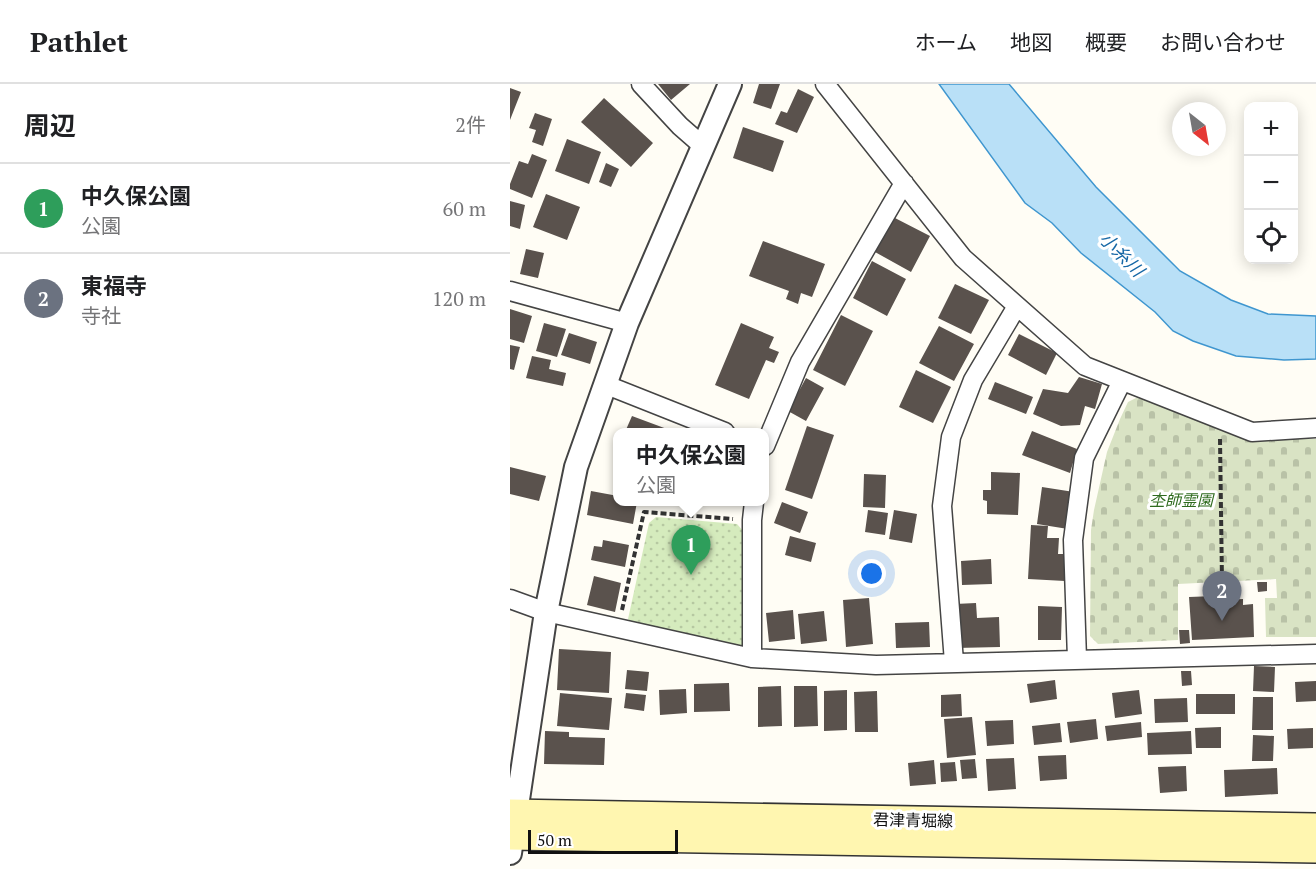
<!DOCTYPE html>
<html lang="ja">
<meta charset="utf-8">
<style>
body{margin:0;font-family:"PT Serif","Noto Sans JP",serif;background:#f2f2f2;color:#202124}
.controls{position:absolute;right:18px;top:18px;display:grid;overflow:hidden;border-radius:12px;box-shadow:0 3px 15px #0003}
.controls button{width:54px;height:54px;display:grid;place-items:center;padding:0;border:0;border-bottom:2px solid #e0e0e0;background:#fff;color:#202124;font:30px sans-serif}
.compass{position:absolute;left:662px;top:18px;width:54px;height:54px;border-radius:50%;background:#fff;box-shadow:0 3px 15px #0003;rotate:149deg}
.scale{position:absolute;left:18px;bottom:15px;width:150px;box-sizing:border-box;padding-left:6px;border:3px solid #111;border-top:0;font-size:16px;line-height:21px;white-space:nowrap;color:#111;-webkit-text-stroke:4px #fff;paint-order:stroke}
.you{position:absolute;left:362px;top:490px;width:21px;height:21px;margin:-15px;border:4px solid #fff;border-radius:50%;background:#1a73e8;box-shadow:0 0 0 9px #1a73e833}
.badge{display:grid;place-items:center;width:39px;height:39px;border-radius:50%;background:#1a73e8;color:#fff;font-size:20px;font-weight:700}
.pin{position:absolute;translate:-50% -50px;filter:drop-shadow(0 2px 3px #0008)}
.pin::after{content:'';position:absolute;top:32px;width:21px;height:18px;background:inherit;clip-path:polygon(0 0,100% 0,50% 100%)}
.popup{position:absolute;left:103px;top:344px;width:156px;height:78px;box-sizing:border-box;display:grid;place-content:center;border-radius:12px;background:#fff;filter:drop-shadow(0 2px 4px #0005);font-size:20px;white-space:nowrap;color:#757577}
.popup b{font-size:22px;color:#202124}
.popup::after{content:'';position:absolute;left:50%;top:100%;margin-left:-12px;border:12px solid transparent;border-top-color:#fff}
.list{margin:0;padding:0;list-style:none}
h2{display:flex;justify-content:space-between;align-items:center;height:78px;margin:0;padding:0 24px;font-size:26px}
h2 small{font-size:20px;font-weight:400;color:#757577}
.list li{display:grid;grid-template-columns:39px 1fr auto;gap:18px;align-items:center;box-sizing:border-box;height:90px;padding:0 24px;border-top:2px solid #e0e0e0}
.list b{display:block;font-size:22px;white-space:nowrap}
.list p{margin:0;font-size:20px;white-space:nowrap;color:#757577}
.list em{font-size:20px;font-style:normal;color:#757577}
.icon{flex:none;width:33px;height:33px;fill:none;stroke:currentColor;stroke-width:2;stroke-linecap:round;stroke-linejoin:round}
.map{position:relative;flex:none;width:806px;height:785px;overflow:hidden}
header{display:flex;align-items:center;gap:36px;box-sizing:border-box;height:84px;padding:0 30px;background:#fff;border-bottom:2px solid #e0e0e0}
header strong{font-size:28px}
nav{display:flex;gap:33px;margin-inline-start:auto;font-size:21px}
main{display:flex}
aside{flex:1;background:#fff}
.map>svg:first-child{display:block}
.cemetery{fill:url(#cemetery-stones)}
.park{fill:url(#park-dots)}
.water{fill:#b9e0f7;stroke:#3f96cf;stroke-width:1.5}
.building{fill:#5a524d}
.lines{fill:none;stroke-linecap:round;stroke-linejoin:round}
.minor-casing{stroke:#444;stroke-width:21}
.tertiary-casing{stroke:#444;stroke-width:26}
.secondary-casing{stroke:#333;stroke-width:30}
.path{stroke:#333;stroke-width:4;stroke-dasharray:6 3;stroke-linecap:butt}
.minor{stroke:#fff;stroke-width:18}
.tertiary{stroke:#fff;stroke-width:22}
.secondary{stroke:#fff6b0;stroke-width:27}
.labels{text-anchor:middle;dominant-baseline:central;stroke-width:6;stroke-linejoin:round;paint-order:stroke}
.park-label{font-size:16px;font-style:italic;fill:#2f6b1f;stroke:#fff}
.street-label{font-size:16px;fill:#111;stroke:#fff}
.water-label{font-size:18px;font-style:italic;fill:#1768a6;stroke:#fff}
</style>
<header>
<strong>Pathlet</strong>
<nav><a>ホーム</a><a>地図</a><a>概要</a><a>お問い合わせ</a></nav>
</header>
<main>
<aside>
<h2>周辺<small>2件</small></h2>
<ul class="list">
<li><span class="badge" style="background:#2e9e5b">1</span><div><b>中久保公園</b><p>公園</p></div><em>60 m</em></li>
<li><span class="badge" style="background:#6b7280">2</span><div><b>東福寺</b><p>寺社</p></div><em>120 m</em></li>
</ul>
</aside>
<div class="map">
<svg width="806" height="785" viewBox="0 0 806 785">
<defs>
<pattern id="cemetery-stones" width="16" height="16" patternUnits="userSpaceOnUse" patternTransform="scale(1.5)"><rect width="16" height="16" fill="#d9e3c4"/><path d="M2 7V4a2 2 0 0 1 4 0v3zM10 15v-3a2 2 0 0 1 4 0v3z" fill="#b9c2a7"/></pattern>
<pattern id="park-dots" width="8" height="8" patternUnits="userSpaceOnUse" patternTransform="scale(1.5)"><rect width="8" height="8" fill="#d5ebbd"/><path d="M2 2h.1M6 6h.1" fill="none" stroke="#b6c8a1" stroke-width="1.8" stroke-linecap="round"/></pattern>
</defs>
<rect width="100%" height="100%" fill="#fffdf5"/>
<path class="cemetery" d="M628 313 737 353 806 355V553H756L755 514H767L766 495 668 500V556L588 560 580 552 581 446 584 426 597 368 610 335 618 318Z"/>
<path class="park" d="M146 433 227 440 234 448 237 556 229 564 124 542 118 535 139 439Z"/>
<path class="water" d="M429 0H499L586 103 670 187 721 216 758 230 806 232V275L774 276 726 272 683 257 663 247 645 228 571 169 542 139 515 119Z"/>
<path class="building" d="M148 0H180L161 16Z
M249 0H270L261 25 243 19Z
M0 4 11 8 0 36Z
M288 5 304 13 287 49 265 40 271 27 277 29Z
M94 14 143 59 121 83 71 38Z
M25 29 42 35 33 62 22 58 26 46 19 44Z
M233 43 274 57 263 88 223 74Z
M57 55 91 68 79 100 45 87Z
M22 70 37 76 22 114 0 105V100L9 77 18 80Z
M96 79 109 85 101 103 89 98Z
M36 110 70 123 57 156 23 143Z
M0 117 15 121 10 145 0 142Z
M383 133 420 152 401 188 365 168Z
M253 157 315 180 302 213 291 209 288 220 276 215 279 207 239 192Z
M16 165 34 169 28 194 10 190Z
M362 177 396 195 377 232 343 214Z
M445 200 479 216 461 250 428 234Z
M0 225 22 232 14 259 0 255Z
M331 231 363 247 335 302 303 286Z
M34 239 56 245 47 273 26 267Z
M231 239 264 253 259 264 269 268 264 279 256 276 239 315 205 301Z
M429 242 464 260 444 297 409 279Z
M59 249 87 258 80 280 51 271Z
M509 250 547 269 536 291 498 271Z
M0 261 10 263 4 286 0 285Z
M22 272 41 276 39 285 56 289 53 302 16 294Z
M406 286 441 303 423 339 389 323Z
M569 293 592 300 585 325 575 322 570 341 551 342 523 330 533 305 558 309Z
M296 294 314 304 296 337 278 327Z
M485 298 523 313 516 330 478 315Z
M122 332 165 348H115Z
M297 342 324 351 302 415 275 406Z
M522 347 567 365 560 389 512 371Z
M0 383 36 392 29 417 0 410Z
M481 388 510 389 508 431 477 430V417L473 416V406H481Z
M354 390 376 391 375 424 353 423Z
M532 403 564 408 558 445 527 440Z
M81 407 108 412V418H127L123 440 77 431Z
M272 418 298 428 290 449 264 439Z
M358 426 378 429 375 451 355 448Z
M384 426 407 430 402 459 379 455Z
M521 441 538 442 537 454H549L548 470H556L555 497 518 495Z
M280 452 306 459 301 478 275 471Z
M93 456 119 461 115 483 81 476 84 462 92 463Z
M481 475 482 500 452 501 451 477Z
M84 492 111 499 105 528 77 521Z
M747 498H757V507L748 508Z
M705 512 706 522H714L713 516 733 515V521L743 520 744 553 682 556 679 513Z
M359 514 363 560 336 563 333 516Z
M466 519 467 534 489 533 490 563 446 564 445 520Z
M528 522 552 523 551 556H528Z
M283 526 285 555 259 558 256 529Z
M314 527 317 557 291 560 288 530Z
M419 538 420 563 386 564 385 539Z
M669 546H679L680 559 670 560Z
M49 565 101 568 99 609 47 606Z
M744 582 765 583 764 608 743 607Z
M117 586 139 588 137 607 115 605Z
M671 587H681L682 601 672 602Z
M545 596 547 615 520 619 517 600Z
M806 597V617L786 618 785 598Z
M219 599 220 627 184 628V600Z
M271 602 272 642 248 643V603Z
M284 602H307L308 642 284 643Z
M176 605 177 629 150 631 149 606Z
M337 606V646L314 647V607Z
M629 606 632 630 605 634 602 609Z
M367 607 368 648H345L344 608Z
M50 609 102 614 99 646 47 642Z
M116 609 136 611 134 627 114 624Z
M451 610 452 632 431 633V611Z
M686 610H725V630H686Z
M743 613H763V646H742Z
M677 614 678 638 645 639 644 615Z
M462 633 466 671 437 674 434 635Z
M586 635 588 655 560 659 557 638Z
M503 636 504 660 477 662 475 637Z
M631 638 632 653 597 657 595 642Z
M550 639 552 658 524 661 522 642Z
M711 643V664H686L685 644Z
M803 644V664L778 665 777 645Z
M35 647 59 648V653L95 654 94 681 34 680Z
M681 647 682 670 638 671 637 649Z
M743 651 764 652 763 677H742Z
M556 671 557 695 530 697 528 672Z
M504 674 506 705 478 707 476 675Z
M465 675 467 694 452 695 450 676Z
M424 676 426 700 400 702 398 679Z
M445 678 447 697 431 698 430 679Z
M676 682 677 707 650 709 648 683Z
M767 684 768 710 715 713 714 686Z"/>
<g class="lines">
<g class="minor-casing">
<path id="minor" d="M131 0 170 42 194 63
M315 0 453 174 575 282 742 348 806 344
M0 207 117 239
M94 300 215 348
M255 362 290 278 394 99
M0 515 36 528 242 574 366 581 806 570
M242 574V436L244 418
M567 575 563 456 574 374 612 297
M444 578 432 422 441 353 463 296 507 222"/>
</g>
<g class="tertiary-casing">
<path id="tertiary" d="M0 769 36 528 66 383 117 239 220 0"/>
</g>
<g class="secondary-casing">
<path id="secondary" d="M0 729 806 743
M0 752 806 765"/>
</g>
<path class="path" d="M710 355 712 498
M112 526 134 428 223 435"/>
<use href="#minor" class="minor"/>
<use href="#tertiary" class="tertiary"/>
<use href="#secondary" class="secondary"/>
</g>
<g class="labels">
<g class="park-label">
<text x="671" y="416">杢師霊園</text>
</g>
<g class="street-label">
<text transform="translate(403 736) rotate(1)">君津青堀線</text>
</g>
<g class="water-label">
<text transform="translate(612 170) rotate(45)">小糸川</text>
</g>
</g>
</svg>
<div class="controls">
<button>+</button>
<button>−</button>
<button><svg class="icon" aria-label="locate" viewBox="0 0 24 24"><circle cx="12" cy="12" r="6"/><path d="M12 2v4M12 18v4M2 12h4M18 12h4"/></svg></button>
</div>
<svg class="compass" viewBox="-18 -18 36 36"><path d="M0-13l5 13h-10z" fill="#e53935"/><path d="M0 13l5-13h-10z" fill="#757577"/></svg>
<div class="scale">50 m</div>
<div class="you"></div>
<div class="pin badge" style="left:181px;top:491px;background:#2e9e5b">1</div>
<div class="popup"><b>中久保公園</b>公園</div>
<div class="pin badge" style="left:712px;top:537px;background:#6b7280">2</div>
</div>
</main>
